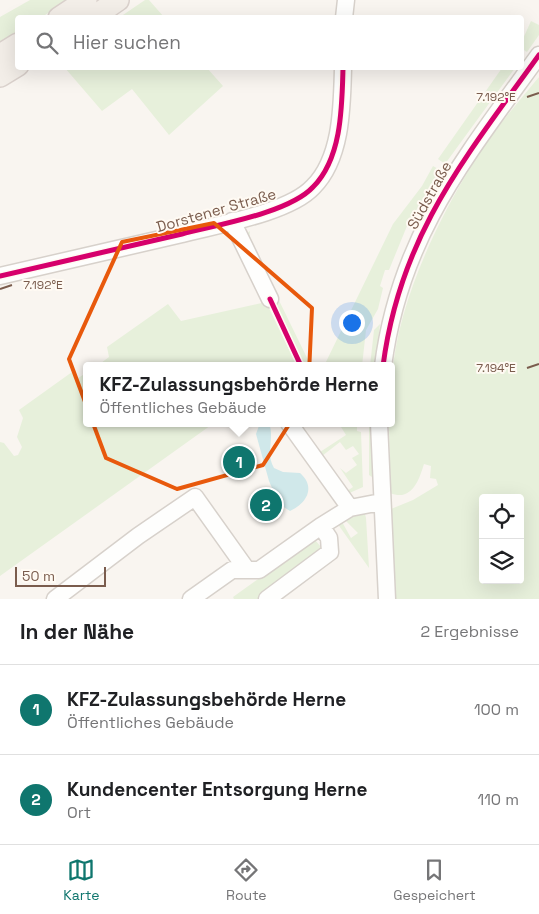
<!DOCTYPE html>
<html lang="de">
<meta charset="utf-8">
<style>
body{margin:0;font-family:"Space Grotesk",sans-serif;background:#f6f6f6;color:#202124}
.controls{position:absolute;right:15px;bottom:15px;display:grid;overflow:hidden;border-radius:5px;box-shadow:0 5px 20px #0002}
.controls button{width:45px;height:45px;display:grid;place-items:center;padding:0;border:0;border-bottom:1px solid #e0e0e0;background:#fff;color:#202124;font:25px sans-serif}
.scale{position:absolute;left:15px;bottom:12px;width:91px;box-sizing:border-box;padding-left:5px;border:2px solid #7a5c4d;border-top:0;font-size:14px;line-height:18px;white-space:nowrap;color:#7a5c4d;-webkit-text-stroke:4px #fffaf3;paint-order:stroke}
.you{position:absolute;left:351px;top:322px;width:18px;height:18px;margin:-12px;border:4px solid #fff;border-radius:50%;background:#1a73e8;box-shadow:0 0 0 8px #1a73e833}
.badge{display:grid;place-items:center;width:32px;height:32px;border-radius:50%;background:#0f766e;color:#fff;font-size:16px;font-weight:700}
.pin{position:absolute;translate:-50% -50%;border:2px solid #fff;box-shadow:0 1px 5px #0006}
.popup{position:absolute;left:83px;top:362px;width:312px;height:65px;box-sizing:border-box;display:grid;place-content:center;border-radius:5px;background:#fff;filter:drop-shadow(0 1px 4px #0005);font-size:16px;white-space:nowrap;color:#757577}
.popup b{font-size:19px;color:#202124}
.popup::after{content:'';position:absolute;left:50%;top:100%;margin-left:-10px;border:10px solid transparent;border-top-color:#fff}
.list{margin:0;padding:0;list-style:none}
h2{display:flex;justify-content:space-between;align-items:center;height:65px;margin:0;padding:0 20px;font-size:21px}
h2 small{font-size:16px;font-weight:400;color:#757577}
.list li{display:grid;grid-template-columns:32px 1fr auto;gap:15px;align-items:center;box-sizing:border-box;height:90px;padding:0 20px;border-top:1px solid #e0e0e0}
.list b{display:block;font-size:19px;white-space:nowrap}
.list p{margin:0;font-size:16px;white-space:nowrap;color:#757577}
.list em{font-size:16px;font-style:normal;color:#757577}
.icon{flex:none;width:28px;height:28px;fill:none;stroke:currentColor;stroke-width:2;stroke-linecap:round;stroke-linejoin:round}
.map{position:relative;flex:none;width:539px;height:599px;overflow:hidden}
.search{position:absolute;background:#fff;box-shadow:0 5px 20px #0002;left:15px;right:15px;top:15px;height:55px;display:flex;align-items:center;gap:12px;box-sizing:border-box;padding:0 18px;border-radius:5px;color:#757577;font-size:19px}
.sheet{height:245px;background:#fff}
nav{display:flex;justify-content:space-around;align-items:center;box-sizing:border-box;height:70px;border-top:1px solid #e0e0e0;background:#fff;font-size:14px;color:#757577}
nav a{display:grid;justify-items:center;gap:2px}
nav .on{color:#0f766e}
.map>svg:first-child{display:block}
.green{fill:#e7f0db;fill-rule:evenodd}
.water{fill:#d0e8ea}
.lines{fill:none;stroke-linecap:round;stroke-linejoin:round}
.minor-casing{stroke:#d7d1cb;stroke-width:19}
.major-casing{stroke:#dad1cc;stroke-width:24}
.minor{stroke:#fefefd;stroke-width:16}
.major{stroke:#f3eee8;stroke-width:21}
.cycleway-casing{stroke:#fffaf3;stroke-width:8}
.cycleway{stroke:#d6006c;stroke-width:5}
.marked{fill:none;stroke:#e8590c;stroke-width:4;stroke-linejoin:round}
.ticks{fill:none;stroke:#7a5c4d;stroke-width:2}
.labels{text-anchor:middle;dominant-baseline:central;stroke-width:4;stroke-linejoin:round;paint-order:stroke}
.street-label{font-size:15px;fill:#7a5c4d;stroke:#fffaf3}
.ticks-label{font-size:12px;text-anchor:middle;fill:#7a5c4d;stroke:#fffaf3;stroke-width:4;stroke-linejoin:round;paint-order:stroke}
</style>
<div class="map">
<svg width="539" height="599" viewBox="0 0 539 599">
<rect width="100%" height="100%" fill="#f9f5f0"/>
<path class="green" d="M30 0H68L42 17 18 18 17 34 0 44V17Z
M145 0H149L164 17H120Z
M531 21 539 25V35L527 52 524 50 522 53V41Z
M65 68H207L223 86 169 135 132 89 102 111Z
M502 68H515L445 164 438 159Z
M539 77V599H396L391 509 413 500 438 485 436 479 430 478 431 466 424 464C419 480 412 502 390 493L389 423H392C392 408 390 392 392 377 397 306 435 225 472 165 491 133 516 105 539 77ZM483 498H520V580H483Z
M433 166 440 170 407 226 389 270H385L380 286 383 288 378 309 366 330 362 366H324L393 224 422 186Z
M250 231 249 239 311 366H305L273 301 245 235Z
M266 302 297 366H97L109 357 107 347 168 304 181 321Z
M380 324 375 366H370L374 330Z
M72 372 75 380 86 373V423H214L0 576V442L4 443 14 456 18 455 22 447 17 437 23 418 19 410Z
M347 423H361V426H357V431L361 432 363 487 345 495 344 493 353 487 340 468 346 473 357 465 352 458 359 454 353 446 346 450 340 442 322 456 313 447 316 446 320 452 346 435 341 427Z
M369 423H372V477L369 475Z
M361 513 365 514 366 518 369 568 337 523 341 520 351 538 358 533 344 519Z
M315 540 322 548 321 554 257 599H234L233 597 310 542Z"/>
<path class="water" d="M260 423H269C275 439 265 453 274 468L283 472 300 473C316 487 307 503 290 511L279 504 269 481 256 434Z"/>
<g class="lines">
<g class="minor-casing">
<path id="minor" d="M344 18 346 0
M232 221 270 299
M0 276C61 262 121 248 182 234 216 225 289 213 313 187 342 158 342 106 343 68
M383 366C400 235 465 158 539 55
M289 423 350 508
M379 423 387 599
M55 599 138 536 195 497 247 570
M191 599 232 570H259L321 526
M267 599 330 552 329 538 321 526 350 508 381 502"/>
</g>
<g class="major-casing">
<path id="major" d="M59 18 86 0
M92 18 118 0
M0 55 18 44
M0 76 18 65"/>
</g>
<use href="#minor" class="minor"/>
<use href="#major" class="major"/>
<g class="cycleway-casing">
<path id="cycleway" d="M0 276C61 262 121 248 182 234 216 225 289 213 313 187 342 158 342 106 343 68
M270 299 301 366
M383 366C400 235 465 158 539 55"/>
</g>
<use href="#cycleway" class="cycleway"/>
</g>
<path class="marked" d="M214 223 312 308 308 395 263 465 177 489 106 458 69 359 122 242Z"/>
<path class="ticks" d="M527 97 539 93M0 289 12 285M527 368 539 364"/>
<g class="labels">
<g class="street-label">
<text transform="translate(429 195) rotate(-61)">Südstraße</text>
<text transform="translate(216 210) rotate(-16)">Dorstener Straße</text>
</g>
</g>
<g class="ticks-label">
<text x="496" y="101">7.192°E</text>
<text x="43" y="289">7.192°E</text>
<text x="496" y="372">7.194°E</text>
</g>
</svg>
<div class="controls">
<button><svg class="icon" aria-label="locate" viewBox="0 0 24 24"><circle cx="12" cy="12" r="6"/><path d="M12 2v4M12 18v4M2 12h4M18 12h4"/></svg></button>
<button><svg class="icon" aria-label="layers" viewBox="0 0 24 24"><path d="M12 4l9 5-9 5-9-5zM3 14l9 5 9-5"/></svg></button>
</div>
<div class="scale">50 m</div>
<div class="you"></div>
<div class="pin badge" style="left:239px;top:462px">1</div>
<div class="popup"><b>KFZ-Zulassungsbehörde Herne</b>Öffentliches Gebäude</div>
<div class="pin badge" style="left:266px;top:505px">2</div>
<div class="search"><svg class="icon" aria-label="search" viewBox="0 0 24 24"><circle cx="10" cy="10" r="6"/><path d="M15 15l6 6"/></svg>Hier suchen</div>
</div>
<section class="sheet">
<h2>In der Nähe<small>2 Ergebnisse</small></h2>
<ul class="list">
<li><span class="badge">1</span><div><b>KFZ-Zulassungsbehörde Herne</b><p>Öffentliches Gebäude</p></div><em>100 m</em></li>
<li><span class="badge">2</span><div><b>Kundencenter Entsorgung Herne</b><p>Ort</p></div><em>110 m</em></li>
</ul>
</section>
<nav>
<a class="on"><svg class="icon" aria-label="map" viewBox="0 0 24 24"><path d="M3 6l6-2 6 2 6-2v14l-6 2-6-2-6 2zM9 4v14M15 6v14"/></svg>Karte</a>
<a><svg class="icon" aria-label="directions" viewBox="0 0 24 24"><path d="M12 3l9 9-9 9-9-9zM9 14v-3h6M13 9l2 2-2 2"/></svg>Route</a>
<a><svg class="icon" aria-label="saved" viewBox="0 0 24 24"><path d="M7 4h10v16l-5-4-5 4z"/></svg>Gespeichert</a>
</nav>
